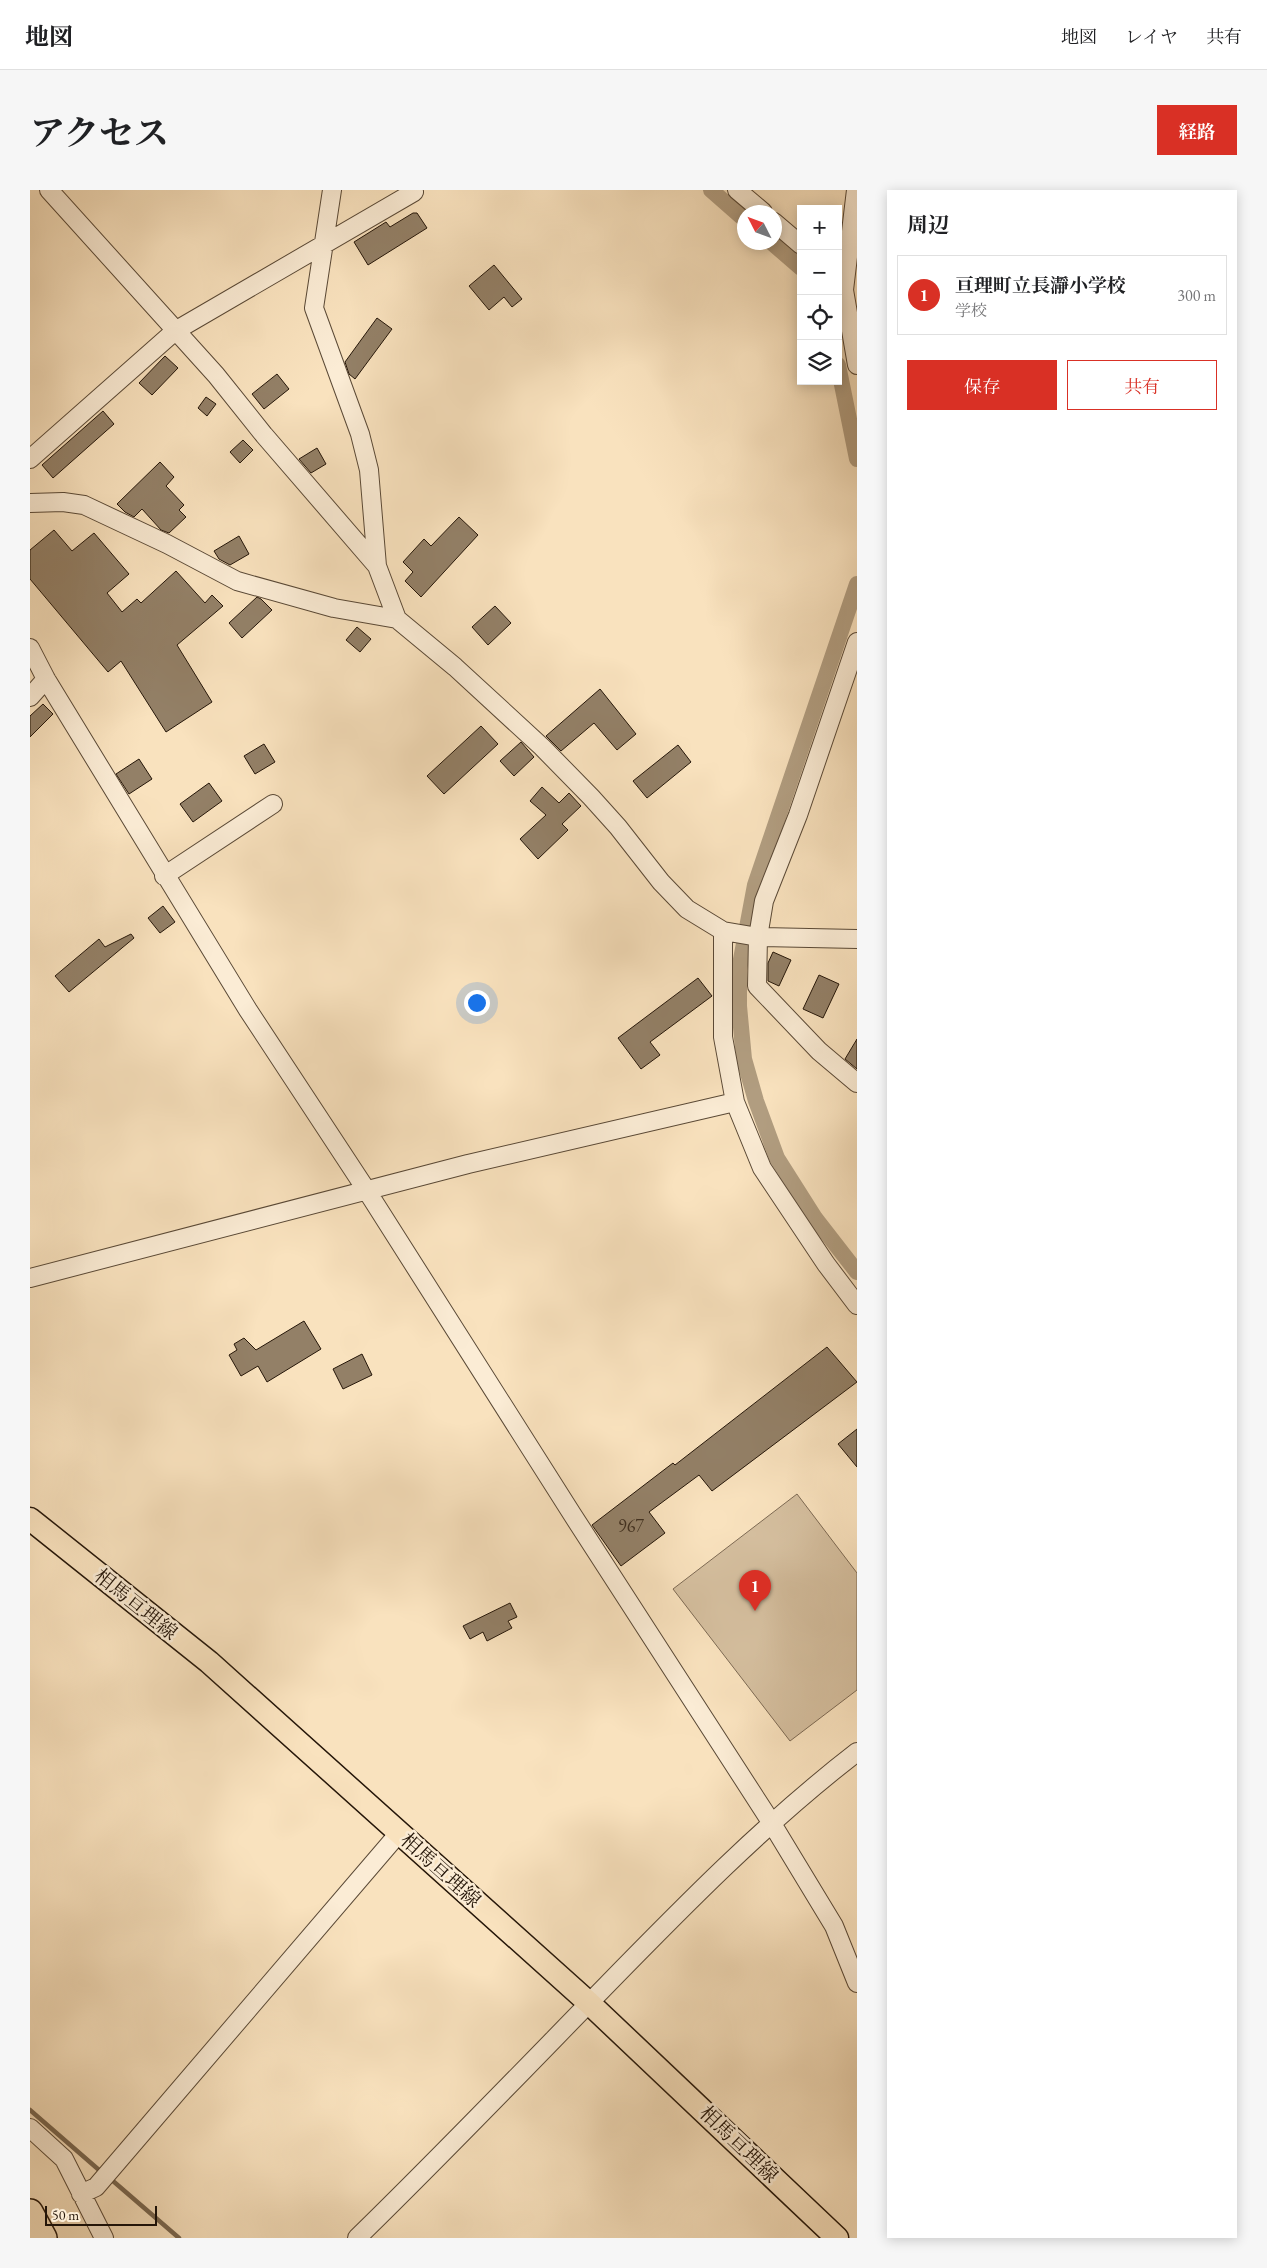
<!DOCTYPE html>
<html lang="ja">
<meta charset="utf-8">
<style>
body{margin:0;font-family:"EB Garamond","Noto Serif JP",serif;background:#f6f6f6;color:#202124}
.controls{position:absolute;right:15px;top:15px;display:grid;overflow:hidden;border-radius:0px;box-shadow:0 2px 12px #0003}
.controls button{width:45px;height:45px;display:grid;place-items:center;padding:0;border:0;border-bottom:1px solid #e0e0e0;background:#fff;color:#202124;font:25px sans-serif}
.compass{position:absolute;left:707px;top:15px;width:45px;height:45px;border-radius:50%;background:#fff;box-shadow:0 2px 12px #0003;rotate:312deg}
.scale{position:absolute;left:15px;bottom:12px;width:112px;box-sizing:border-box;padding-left:5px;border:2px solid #251609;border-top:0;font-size:14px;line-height:18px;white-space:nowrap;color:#251609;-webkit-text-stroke:4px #fbecd5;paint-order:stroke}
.you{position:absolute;left:446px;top:812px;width:18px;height:18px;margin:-12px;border:4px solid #fff;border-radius:50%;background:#1a73e8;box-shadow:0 0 0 8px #1a73e833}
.badge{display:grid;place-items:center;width:32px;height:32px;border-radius:50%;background:#d93025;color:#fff;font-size:16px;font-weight:700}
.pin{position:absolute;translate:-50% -41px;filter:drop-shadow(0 1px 2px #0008)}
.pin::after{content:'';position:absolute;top:26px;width:18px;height:15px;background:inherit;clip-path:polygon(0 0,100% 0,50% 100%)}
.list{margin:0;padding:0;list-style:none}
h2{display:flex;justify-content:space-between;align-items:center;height:65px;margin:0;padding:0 20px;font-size:21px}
h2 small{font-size:16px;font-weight:400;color:#757577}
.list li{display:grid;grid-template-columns:32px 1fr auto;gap:15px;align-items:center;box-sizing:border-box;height:80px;margin:0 10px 10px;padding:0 10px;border:1px solid #e0e0e0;border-radius:0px}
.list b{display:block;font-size:19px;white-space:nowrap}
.list p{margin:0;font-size:16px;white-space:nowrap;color:#757577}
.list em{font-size:16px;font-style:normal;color:#757577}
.actions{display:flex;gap:10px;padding:15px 20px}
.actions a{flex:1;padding:11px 0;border:1px solid #d93025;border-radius:0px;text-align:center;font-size:18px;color:#d93025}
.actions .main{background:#d93025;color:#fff}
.icon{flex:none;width:28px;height:28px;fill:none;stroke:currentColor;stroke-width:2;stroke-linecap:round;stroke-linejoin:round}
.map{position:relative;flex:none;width:827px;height:2048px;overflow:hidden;border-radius:0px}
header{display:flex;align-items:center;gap:30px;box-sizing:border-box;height:70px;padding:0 25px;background:#fff;border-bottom:1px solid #e0e0e0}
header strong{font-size:24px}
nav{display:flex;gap:28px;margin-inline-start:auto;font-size:18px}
.intro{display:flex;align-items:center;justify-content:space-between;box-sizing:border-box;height:120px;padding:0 30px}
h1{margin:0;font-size:35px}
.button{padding:12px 22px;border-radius:0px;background:#d93025;color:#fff;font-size:18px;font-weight:700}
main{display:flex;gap:30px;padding:0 30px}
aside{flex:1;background:#fff;border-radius:0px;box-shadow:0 2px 12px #0003}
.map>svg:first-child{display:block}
.green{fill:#d5bf9f;stroke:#7d6a54}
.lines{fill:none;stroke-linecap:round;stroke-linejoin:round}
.stream{stroke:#796750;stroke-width:4.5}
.canal{stroke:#b19d80;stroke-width:16}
.building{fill:#938067;stroke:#251609}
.minor-casing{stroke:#5a4936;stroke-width:20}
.major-casing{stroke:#251609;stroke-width:25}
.highway-casing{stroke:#251609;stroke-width:28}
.minor{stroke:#fbecd5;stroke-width:18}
.major{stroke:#f9e2be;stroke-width:22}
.highway{stroke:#f9e2be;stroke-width:25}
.labels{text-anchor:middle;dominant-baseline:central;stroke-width:5;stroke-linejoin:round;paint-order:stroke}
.number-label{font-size:18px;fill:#403020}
.street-label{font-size:20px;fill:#251609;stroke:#fbecd5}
</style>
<header>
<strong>地図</strong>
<nav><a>地図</a><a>レイヤ</a><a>共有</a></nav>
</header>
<div class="intro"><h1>アクセス</h1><a class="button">経路</a></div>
<main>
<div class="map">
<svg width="827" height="2048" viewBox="0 0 827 2048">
<rect width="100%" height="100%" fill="#f9e2be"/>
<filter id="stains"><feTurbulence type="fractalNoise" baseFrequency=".004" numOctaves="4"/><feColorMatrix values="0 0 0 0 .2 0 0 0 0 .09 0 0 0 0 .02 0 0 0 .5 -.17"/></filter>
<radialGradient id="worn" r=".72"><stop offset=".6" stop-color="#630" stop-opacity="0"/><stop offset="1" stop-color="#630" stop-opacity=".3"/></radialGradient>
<path class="green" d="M767 1304 827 1383V1500L760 1551 643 1399Z"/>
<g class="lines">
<path class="stream" d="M0 1920 69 1980
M83 1991 149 2048"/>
<path class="canal" d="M681 0 714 29
M741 52 771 78
M808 175 827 269
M827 394 725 695 709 780V816L714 869 726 911 747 968 785 1028 827 1082"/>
</g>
<path class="building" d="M383 23H387L397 38 338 75 324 52 356 32 360 37Z
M464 75 492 109 482 117 474 107 459 120 439 96Z
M347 128 362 139 325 189 319 184 315 172Z
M135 166 148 178 122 205 109 193Z
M247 184 259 199 234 219 222 204Z
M176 207 186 214 177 226 168 218Z
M73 221 84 234 23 288 12 275Z
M213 250 223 260 210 273 200 262Z
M287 258 296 274 281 283 269 269Z
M130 272 144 287 136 296 154 315 149 320 156 327 139 343 131 340 112 319 104 327 95 322 87 314Z
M429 327 448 345 391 407 375 391 383 382 373 372 394 349 401 356Z
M24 340 42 361 64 343 99 384 77 403 92 422 107 409 111 413 146 381 175 413 182 405 193 416 147 455 182 512 136 542 91 471 78 482 0 389V360Z
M209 346 219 364 200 375 189 369 184 361Z
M227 407 231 409 242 420 212 448 199 433Z
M465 416 481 433 458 455 442 437Z
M327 437 341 449 330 462 316 450Z
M570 499 606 544 587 560 564 533 531 561 516 546Z
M13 514 23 524 0 547V526Z
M451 536 468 554 414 604 397 586Z
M491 552 504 567 484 586 470 571Z
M234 554 245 572 225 584 214 566Z
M648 555 661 572 617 608 603 591Z
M109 569 122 589 99 604 86 584Z
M179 593 192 611 163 632 150 614Z
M512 597 529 613 539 603 551 616 532 634 538 640 508 669 490 649 516 625 500 611Z
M133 716 145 732 130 743 118 728Z
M101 744 104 748 39 802 25 786 69 749 75 757Z
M743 762 761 770 749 796 738 791V773Z
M789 785 809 794 793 828 773 819Z
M668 788 682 806 620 852 630 865 611 879 588 848Z
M827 849V879L815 869Z
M274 1131 291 1159 237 1192 228 1176 211 1186 199 1165 207 1160 204 1154 214 1148 226 1160Z
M797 1157 827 1192 682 1301 669 1285 619 1322 635 1343 591 1376 562 1335 643 1273 645 1275Z
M332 1164 342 1185 313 1199 303 1179Z
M827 1239V1277L808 1254Z
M480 1413 487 1427 478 1431 482 1438 457 1451 453 1442 440 1449 433 1436Z"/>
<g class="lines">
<g class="minor-casing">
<path id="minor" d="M19 0 186 185 234 245 347 376
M302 0 284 118 330 244 339 280 347 376 367 429
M707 0 733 22
M744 32 771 55
M808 93 814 100 827 175
M814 100 826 0
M0 269 145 141 384 2
M0 313 33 312 54 315 137 354 207 391 304 418 367 429 425 477 512 557 561 607 588 637 631 692 657 719 693 741 728 747 827 749
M827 452 768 625 734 711 728 747 727 796 789 861 827 893
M0 458 16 489 218 820 337 1001 542 1324 741 1632 804 1736 827 1793
M0 507 16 489
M134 686 243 614
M693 741V847L705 912 732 978 796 1074 827 1115
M0 1088 438 974 705 912
M0 1938 34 1969 74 2048
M51 2004 66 1997 369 1643
M327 2048C407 1970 485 1889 563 1809 647 1723 731 1636 827 1562"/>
</g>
<g class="major-casing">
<path id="major" d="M0 1329 179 1472 559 1813 807 2048"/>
</g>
<g class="highway-casing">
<path id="highway" d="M0 2022 14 2048"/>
</g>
<use href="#minor" class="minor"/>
<use href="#major" class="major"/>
<use href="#highway" class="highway"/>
</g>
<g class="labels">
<g class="number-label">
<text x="601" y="1335">967</text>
</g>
<g class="street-label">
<text transform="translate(106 1414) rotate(39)">相馬亘理線</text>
<text transform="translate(411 1680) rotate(42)">相馬亘理線</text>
<text transform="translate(709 1954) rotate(44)">相馬亘理線</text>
</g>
</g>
<rect width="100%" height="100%" filter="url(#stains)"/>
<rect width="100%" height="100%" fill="url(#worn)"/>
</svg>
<div class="controls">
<button>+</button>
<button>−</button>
<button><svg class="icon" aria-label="locate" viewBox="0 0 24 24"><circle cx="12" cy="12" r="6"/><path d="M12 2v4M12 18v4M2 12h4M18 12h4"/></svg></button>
<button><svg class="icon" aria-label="layers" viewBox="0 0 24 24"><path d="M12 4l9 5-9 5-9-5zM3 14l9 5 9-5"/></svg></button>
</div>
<svg class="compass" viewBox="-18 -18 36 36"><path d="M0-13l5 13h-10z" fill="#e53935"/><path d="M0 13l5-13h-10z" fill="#757577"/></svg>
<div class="scale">50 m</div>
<div class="you"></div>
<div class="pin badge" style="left:725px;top:1421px">1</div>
</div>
<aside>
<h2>周辺<small></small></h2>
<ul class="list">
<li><span class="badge">1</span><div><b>亘理町立長瀞小学校</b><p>学校</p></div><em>300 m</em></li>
</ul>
<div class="actions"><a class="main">保存</a><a>共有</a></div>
</aside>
</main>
